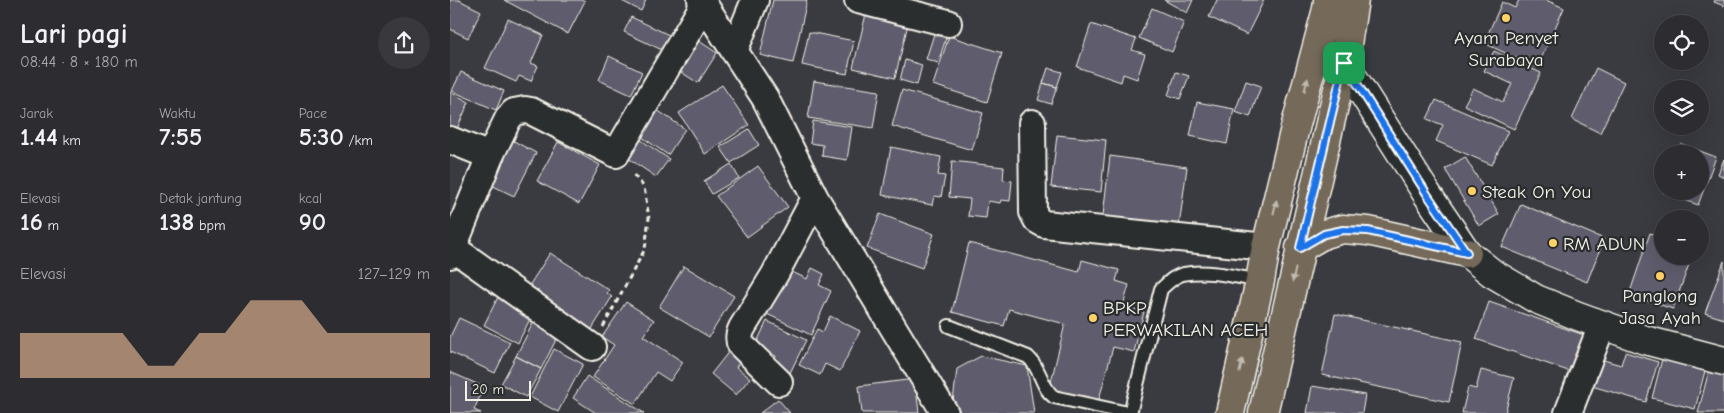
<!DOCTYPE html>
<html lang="id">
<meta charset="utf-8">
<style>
body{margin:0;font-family:"Comic Neue",sans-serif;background:#38383d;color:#f1f3f6;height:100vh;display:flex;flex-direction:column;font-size:19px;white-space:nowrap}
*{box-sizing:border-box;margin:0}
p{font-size:16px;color:#a6a7ab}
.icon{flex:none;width:28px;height:28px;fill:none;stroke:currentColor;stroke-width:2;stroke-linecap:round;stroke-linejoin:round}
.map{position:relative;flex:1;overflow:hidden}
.side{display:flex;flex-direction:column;background:#2c2c31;width:450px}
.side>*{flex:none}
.fabs{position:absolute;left:1204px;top:15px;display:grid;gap:10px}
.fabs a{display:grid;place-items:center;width:55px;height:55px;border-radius:50%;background:#2c2c31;box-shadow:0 5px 20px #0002,0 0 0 1px #48484d;font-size:25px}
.scale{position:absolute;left:15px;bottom:12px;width:66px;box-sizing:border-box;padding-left:5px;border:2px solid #f4f1e8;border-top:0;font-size:14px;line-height:18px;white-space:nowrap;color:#f4f1e8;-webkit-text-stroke:4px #2a2d2e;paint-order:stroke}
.pin{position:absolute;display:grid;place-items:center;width:42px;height:42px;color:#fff;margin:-21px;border-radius:10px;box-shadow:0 2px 8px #0006}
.round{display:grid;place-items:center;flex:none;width:52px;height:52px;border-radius:26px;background:#38383d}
.head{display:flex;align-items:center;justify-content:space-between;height:85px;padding:0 20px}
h1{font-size:28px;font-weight:600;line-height:38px}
.stats{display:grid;grid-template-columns:repeat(3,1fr);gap:8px;height:85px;padding:5px 20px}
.stats div{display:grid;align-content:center}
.stats b{font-size:25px;font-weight:600}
.stats small{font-size:14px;font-weight:400}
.stats p{font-size:14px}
.chart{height:140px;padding:10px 20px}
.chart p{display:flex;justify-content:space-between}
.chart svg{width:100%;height:90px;margin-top:5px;fill:#d6ab8b;opacity:.7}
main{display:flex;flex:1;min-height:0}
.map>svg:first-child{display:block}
.building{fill:#5f5b6d;stroke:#f4f1e8}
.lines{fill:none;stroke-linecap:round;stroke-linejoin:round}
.service-casing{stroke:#f4f1e8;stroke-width:16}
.minor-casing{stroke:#f4f1e8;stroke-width:30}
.tertiary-casing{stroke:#f4f1e8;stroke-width:31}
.primary-casing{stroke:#f4f1e8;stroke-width:31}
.path{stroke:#f4f1e8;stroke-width:3;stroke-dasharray:5 4;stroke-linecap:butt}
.service{stroke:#2a2d2e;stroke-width:12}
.minor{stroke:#2a2d2e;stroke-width:26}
.tertiary{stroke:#2a2d2e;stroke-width:28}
.primary{stroke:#746a5a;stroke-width:28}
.oneway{fill:#c1bbaf}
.route-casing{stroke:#fff;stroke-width:10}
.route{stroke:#1a73e8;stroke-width:6}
.poi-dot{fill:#ffd166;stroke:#2a2d2e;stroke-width:2}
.labels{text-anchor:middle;stroke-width:4.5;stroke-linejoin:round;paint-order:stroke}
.poi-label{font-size:19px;fill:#f4f1e8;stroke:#2a2d2e;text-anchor:start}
</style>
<main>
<section class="side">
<div class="head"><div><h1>Lari pagi</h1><p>08:44 · 8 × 180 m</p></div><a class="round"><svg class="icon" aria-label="share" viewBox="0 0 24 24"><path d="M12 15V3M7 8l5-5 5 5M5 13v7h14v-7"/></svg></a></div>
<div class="stats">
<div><p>Jarak</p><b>1.44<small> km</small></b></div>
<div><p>Waktu</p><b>7:55</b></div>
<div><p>Pace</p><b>5:30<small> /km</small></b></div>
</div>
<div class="stats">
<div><p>Elevasi</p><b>16<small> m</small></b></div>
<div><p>Detak jantung</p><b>138<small> bpm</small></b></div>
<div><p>kcal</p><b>90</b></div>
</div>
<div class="chart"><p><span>Elevasi</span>127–129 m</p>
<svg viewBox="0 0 160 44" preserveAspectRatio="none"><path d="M0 44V22L10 22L20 22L30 22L40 22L50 38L60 38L70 22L80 22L90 6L100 6L110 6L120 22L130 22L140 22L150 22L160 22V44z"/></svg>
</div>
</section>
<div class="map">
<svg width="1274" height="413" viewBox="0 0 1274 413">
<rect width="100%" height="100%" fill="#3a3b41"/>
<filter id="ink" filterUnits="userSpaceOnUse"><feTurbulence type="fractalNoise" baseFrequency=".02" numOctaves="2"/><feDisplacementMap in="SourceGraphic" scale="10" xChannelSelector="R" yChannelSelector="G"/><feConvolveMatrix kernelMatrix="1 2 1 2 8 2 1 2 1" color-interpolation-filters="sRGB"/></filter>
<g filter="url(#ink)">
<path class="building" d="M0,0H9L31,11L18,38L0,29Z
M54,0H133L135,1L118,34Z
M170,0H196L191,11Z
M323,0H357L343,63L310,55Z
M714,0H743L737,13Z
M767,0H814L797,35L759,17Z
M1069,0H1096L1114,8L1087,68L1034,43L1052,2L1065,8Z
M1265,0H1274V6L1264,2Z
M702,8L734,22L722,52L689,38Z
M416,14L458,24L445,78L403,68Z
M181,17L219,35L212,50L174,32Z
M58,19L93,35L81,63L88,66L81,81L69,76L66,82L35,68Z
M641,24L686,39L682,50L695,54L687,79L673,74L671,82L627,67Z
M359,32L404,41L397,74L352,65Z
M484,34L496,38L488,63L476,59Z
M240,35L267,53L248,83L220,65Z
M499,36L552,53L537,102L483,85Z
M1044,51L1091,73L1064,129L1014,105L1023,88L1053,102L1062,84L1034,71Z
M159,56L192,72L181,95L149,80Z
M455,60L472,65L467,85L450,80Z
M598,68L612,72L607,87L593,83Z
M1146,68L1174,82L1150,133L1122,119Z
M11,72L54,91L46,110L2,91Z
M726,72L739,76L730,99L718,95Z
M364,81L429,91L423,128L358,118Z
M796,81L811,86L800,117L785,112Z
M593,83L607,87L601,104L588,100Z
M272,85L299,125L255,154L229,113Z
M452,90L533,113L522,150L442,126Z
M0,92L19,102L6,131L0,128Z
M986,100L1058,131L1042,165L986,141L993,125L977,119Z
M747,102L784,109L777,144L740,136Z
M204,108L235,129L218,155L186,133Z
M363,121L402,127L397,160L372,156L373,145L360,143Z
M299,129L309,145L281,163L270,147Z
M607,135L656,140L651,192L601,187Z
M188,138L219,159L206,177L175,156Z
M60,139L86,153L64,196L37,183Z
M108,142L150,165L129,204L87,181Z
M1231,144L1266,157L1248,205L1213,192L1250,191V154H1227Z
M441,147L491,157L488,175L495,176L491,197L484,196L482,205L432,195Z
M660,156L737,167L728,234L652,224Z
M1015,157L1049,214L1029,226L995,169Z
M1274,159V177L1268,174Z
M502,161L554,167L553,180L562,181L560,201L551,200L550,203L538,201L536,218L518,216L520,199L499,197Z
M281,164L289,178L262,194L254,181Z
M308,166L338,207L297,237L266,196Z
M1071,204L1154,239L1137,282L1052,247Z
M430,214L484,234L472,268L417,248Z
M1200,233L1212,237V256H1242L1223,309L1179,295Z
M519,243L629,272L632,260L669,270L666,281L679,285L673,306L694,312L684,352L663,347L648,403L599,390L615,324L559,309L554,326L502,312Z
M100,253L159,290L157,293L162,297L140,332L77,289Z
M1274,261V319L1255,313Z
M234,266L284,296L259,337L209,307Z
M362,268L374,274L369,285L381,291L361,335L317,314L338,270L357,279Z
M48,297L82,315L68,343L34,325Z
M176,302L204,320L193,336L233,362L220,381L206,372L185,404L143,377L164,345L152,337Z
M1039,302L1134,335L1121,372L1026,339Z
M885,314L1012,342L999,402L872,375Z
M380,316L410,331L390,371L375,364L370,375L349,365L367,329L373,332Z
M9,318L60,342L45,373L0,352V337Z
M317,321L356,340L340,373L322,364L326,356L305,346Z
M83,323L108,336L91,369L66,356Z
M104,349L133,364L108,412L80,397Z
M280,350L292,359L286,367L300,378L286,395L261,374Z
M1175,352L1208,362L1196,402L1135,384L1143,357L1171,365Z
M66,356L91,369L76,397L51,384Z
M531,356L577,366L584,413H511L503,401L507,369Z
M1212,359L1255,371L1245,409L1202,398Z
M1031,370L1064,378L1055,413H1012L1018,387L1026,389Z
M1259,370L1274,374V413H1248Z
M0,372L34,387L24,410L31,413H0Z
M137,376L194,413H146L123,398Z
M465,379L469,413H412L409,386Z
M862,386L915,395L912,413H857Z
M328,399L340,413H310Z"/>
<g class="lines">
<g class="service-casing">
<path id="service" d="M499,326L578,357C591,368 591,388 604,397L678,413
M680,413L711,289C718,283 724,276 733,274C756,269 788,277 810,281"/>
</g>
<g class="minor-casing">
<path id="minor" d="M251,0L315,98L365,198L495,413
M408,0L498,23
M284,51L305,0
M582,123L583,212L587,220L594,224L816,247
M0,140L40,156
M3,248L142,347
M0,255L40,156L58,119L64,112L75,110L81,111L166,154L254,4
M329,382L291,345C288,339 289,334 292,328L325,274L365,198
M1118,413L1152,325"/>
</g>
<g class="tertiary-casing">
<path id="tertiary" d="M889,46L894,63L977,194L1017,253L1042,273L1086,299L1128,316L1195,340L1274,361"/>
</g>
<g class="primary-casing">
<path id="primary" d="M850,248L874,234L893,229L918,231L1017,253
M780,413L810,281L816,247L844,132L877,9L878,0
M813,413L894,63L904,0"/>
</g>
<path class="path" d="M153,327L195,249L199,218L194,187L181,172"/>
<use href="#service" class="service"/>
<use href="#minor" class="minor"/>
<use href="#tertiary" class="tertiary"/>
<use href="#primary" class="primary"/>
</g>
<defs><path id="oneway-solid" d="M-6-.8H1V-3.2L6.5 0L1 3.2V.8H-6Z" transform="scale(1.25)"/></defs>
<g class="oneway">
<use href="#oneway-solid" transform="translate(856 85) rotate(-75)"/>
<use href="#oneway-solid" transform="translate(825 207) rotate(-77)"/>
<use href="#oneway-solid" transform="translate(844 275) rotate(103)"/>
<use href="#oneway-solid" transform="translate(791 366) rotate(-77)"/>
</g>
</g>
<g class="lines" filter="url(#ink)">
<g class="route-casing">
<path id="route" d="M894,63L977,194L1017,253L918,231L893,230L874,234L850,248Z"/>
</g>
<use href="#route" class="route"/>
</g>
<g class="poi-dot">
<circle cx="1056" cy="18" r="5"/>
<circle cx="1022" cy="191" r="5"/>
<circle cx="1103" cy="243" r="5"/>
<circle cx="1210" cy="276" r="5"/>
<circle cx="643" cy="318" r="5"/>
</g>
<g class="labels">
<g class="poi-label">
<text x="1056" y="44" text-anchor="middle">Ayam Penyet<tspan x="1056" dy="22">Surabaya</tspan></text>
<text x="1032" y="198">Steak On You</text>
<text x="1113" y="250">RM ADUN</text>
<text x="1210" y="302" text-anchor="middle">Panglong<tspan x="1210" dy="22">Jasa Ayah</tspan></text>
<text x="653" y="314">BPKP<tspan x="653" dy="22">PERWAKILAN ACEH</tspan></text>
</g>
</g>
</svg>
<div class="fabs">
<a><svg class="icon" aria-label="locate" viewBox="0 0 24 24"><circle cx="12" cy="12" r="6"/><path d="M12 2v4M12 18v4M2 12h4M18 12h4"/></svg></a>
<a><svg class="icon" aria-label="layers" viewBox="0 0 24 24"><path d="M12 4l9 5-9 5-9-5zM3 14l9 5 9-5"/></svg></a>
<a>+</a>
<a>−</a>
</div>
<div class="scale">20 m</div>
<div class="pin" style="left:894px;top:63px;background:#1e9e55"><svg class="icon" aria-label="arrive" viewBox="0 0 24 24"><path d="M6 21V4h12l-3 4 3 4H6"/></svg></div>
</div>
</main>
